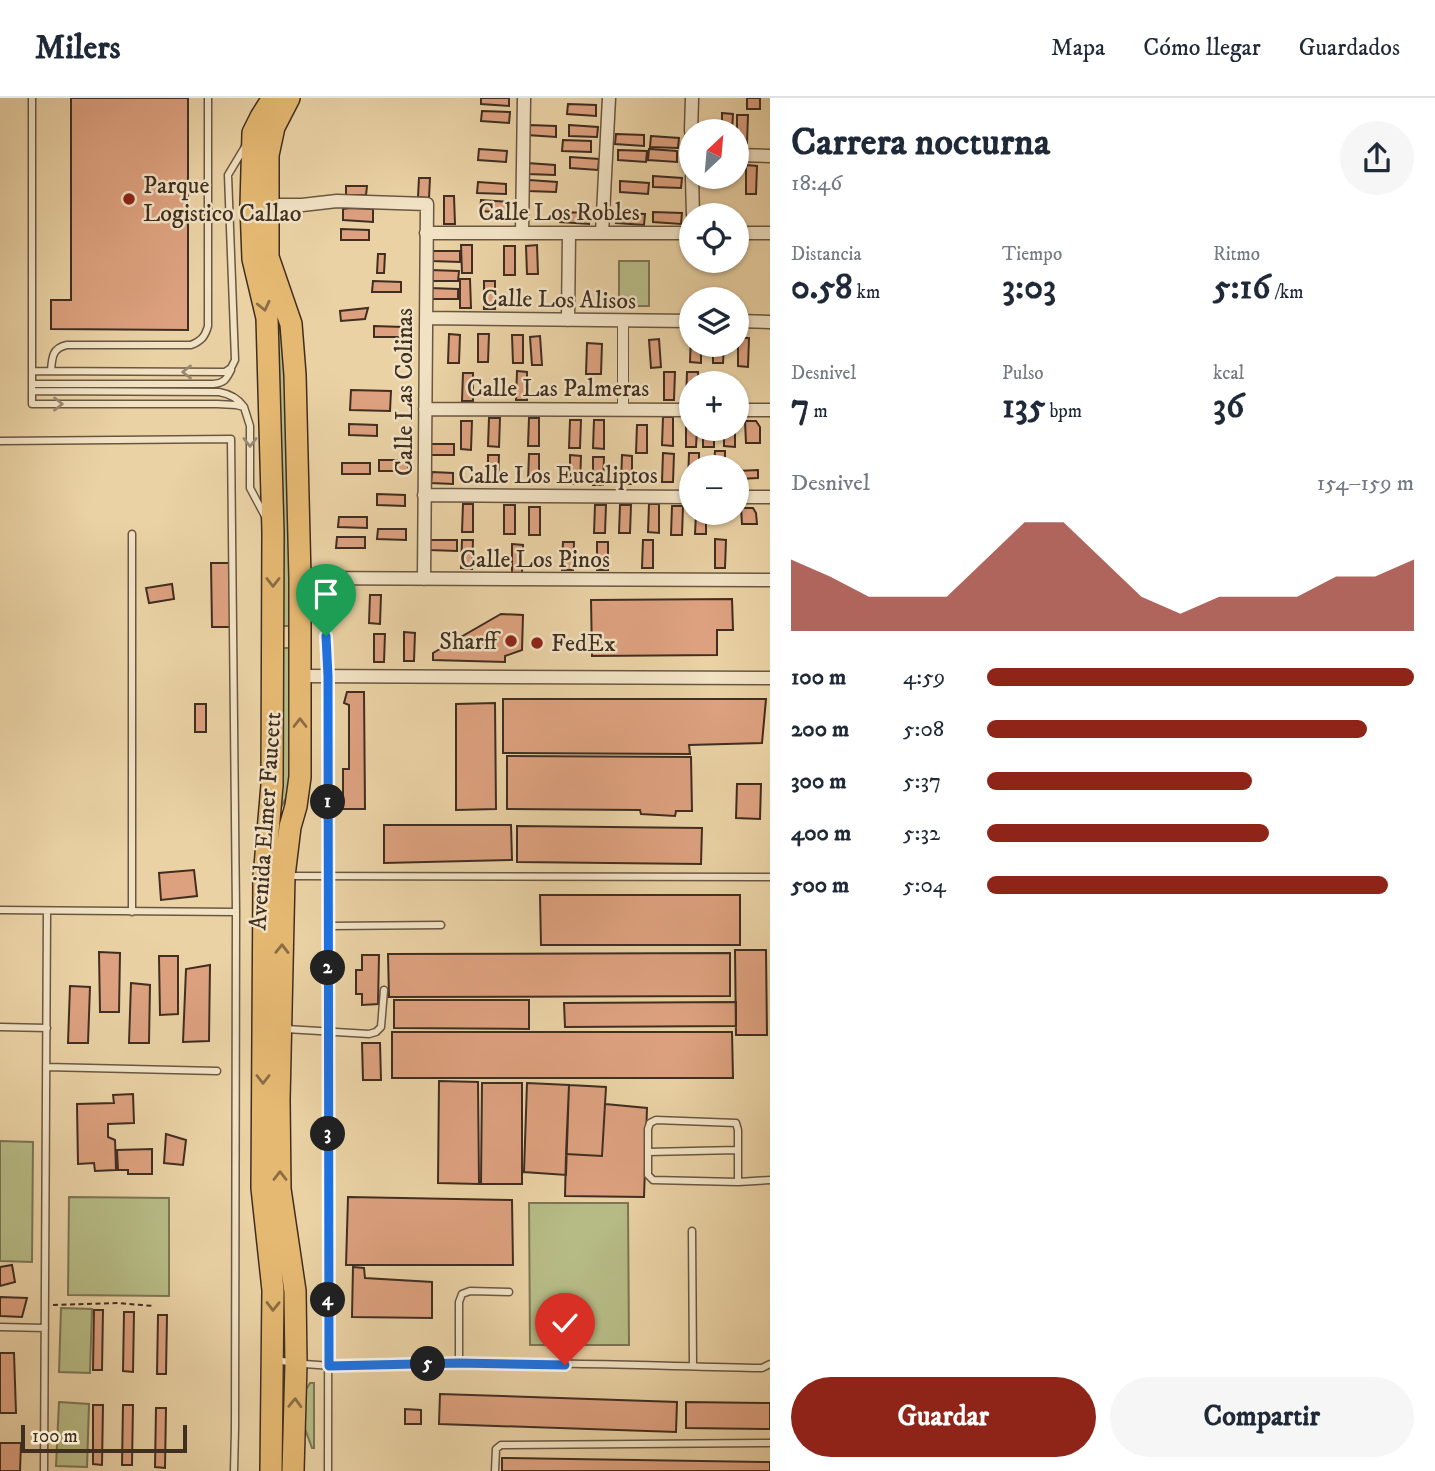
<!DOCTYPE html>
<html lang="es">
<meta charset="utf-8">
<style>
body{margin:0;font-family:"IM FELL DW Pica",serif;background:#f6f6f7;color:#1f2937;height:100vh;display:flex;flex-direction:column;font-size:26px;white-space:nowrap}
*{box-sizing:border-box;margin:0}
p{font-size:23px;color:#747a83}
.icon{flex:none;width:38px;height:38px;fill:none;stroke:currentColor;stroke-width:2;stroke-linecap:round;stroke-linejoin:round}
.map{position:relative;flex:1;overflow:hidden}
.drawer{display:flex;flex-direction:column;background:#fff;width:665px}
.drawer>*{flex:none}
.needle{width:46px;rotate:26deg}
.buttons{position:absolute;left:679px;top:21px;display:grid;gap:14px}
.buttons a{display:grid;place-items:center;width:70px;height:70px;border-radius:50%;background:#fff;box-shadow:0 2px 5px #0004;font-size:35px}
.scale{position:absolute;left:21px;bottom:18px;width:166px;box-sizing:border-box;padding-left:7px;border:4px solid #402e21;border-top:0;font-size:19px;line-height:24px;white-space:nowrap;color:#402e21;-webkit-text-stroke:5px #f1e2c4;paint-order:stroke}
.pin{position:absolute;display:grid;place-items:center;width:60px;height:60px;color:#fff;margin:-72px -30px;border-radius:50% 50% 50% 0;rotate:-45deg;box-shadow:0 0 7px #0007}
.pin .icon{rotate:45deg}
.km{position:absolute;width:35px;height:35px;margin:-18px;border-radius:50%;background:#222;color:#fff;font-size:19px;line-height:35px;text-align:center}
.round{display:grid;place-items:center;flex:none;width:74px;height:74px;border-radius:37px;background:#f6f6f7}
.headline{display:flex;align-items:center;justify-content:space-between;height:119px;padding:0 21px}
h1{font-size:38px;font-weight:700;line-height:52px}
.stats{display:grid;grid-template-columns:repeat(3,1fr);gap:10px;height:119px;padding:7px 21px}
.stats div{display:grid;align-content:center}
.stats b{font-size:35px;font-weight:700}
.stats small{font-size:19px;font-weight:400}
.stats p{font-size:19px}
.chart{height:196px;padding:14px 21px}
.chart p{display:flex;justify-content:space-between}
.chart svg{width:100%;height:126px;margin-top:7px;fill:#8f2418;opacity:.7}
.primary-button{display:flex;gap:14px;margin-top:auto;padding:14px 21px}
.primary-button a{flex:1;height:80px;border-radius:42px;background:#8f2418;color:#fff;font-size:28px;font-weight:700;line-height:80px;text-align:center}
.primary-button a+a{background:#f6f6f7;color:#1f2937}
ul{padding:0 21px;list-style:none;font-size:23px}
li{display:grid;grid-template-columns:112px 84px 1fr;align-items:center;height:52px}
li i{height:18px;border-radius:9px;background:#8f2418}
header{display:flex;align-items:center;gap:42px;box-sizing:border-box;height:98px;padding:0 35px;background:#fff;border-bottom:2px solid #e0e1e3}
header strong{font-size:33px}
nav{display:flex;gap:38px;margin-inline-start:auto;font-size:24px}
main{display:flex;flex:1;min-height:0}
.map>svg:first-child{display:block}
.green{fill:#b7bc86;stroke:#7c7554;stroke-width:2}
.building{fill:#dda17f;stroke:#402e21;stroke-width:2}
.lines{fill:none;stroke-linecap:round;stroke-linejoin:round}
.service-casing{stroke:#6a5742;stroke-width:9}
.pedestrian-casing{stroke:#6a5742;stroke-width:12}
.minor-casing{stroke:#6a5742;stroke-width:15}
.trunk-casing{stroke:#402e21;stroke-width:24}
.path{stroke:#402e21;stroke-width:2;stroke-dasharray:5 3.5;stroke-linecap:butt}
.service{stroke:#f1e2c4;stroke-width:6}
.pedestrian{stroke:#f1e2c4;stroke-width:10}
.minor{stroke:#f1e2c4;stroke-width:12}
.trunk{stroke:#e5b972;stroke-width:21}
.oneway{stroke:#8a6d45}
.oneway2{stroke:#988872}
.route-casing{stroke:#fff;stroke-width:14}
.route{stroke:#1a73e8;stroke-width:9}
.poi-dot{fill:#8f2418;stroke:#f1e2c4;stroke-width:2.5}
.labels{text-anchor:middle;stroke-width:5;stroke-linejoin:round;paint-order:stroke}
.poi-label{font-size:24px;fill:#402e21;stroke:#f1e2c4;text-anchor:start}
.street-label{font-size:24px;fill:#402e21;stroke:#f1e2c4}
</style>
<header>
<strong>Milers</strong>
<nav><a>Mapa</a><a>Cómo llegar</a><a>Guardados</a></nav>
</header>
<main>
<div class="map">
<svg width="770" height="1373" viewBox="0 0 770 1373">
<rect width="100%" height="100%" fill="#ead2a5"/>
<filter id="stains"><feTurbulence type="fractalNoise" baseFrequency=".00286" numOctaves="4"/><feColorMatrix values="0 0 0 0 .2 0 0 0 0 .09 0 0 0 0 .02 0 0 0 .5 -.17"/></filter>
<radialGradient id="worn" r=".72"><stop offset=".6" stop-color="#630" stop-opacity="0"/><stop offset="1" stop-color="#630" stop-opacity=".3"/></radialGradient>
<path class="green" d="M619,163H649V208H619Z
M274,210L283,237L294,528H282Z
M282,550H293L292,674L286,700L277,717Z
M0,1043L33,1044L32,1164L0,1163Z
M69,1099L169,1100V1198L68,1197Z
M529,1105H628L629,1247H530Z
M61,1210L92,1211L90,1275L59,1274Z
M310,1285H314V1350H312L304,1328L305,1293Z
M59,1304L89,1306L87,1369L56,1368Z"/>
<path class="building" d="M71,0H188V232L51,231V202H71Z
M481,0H509V8L481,6Z
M747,0H760V11H747Z
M568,6L596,7V18L567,16Z
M482,13L510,14L509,25L481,23Z
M722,15L733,16L732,33H722Z
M737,17H748L747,45H737Z
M528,27L556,28V39L527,37Z
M569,27L598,29L597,39L569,38Z
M616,36L644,37V48L615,46Z
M651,38L679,40L678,50L650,49Z
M563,42L591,43V54L562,53Z
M479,51L507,53L506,64L478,62Z
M649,51L677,53V64L648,62Z
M618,52L647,53L646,64L618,62Z
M570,59L599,61L598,72L570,70Z
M527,65L555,67V77L527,76Z
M746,67L757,68L756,96H746Z
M653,78L682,80L681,90L653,89Z
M419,80H430L429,100L418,99Z
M529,82L557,84L556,94L528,93Z
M620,83L649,85L648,96L620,94Z
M478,84L506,86V96L477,95Z
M346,88H367L366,97H346Z
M444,98H454L455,126H444Z
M481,102L509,104V115L480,113Z
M350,110L373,111V124L343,122V111Z
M561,114L589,115V126L560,124Z
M653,114L682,115L681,126L653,124Z
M616,115L645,116L644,127L616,125Z
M341,131L369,132V142H341Z
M461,147H472V175H462Z
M537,147L538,176H527L526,148Z
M504,148H515V177H504Z
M432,153H460V164L432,163Z
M378,156H385L384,175H377Z
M430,172L459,173L458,183H430Z
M460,181H470L471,210H460Z
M373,183L401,184V194H372Z
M484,183H495V211H484Z
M430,190L458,191V201H430Z
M368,210L365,221L341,223L340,213Z
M374,228L403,229V239H374Z
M449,236L460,237L459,265H448Z
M478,236H489L488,264H478Z
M691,236V247H701V265L690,264Z
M512,237H523V265H513Z
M540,238L542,267H532L530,239Z
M738,240H749L748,269L738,268Z
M659,241L661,269L651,270L649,242Z
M587,245L602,246L601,276H586Z
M713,247H724L723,265H713Z
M517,273L527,274V302H516Z
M664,274H675L674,302H664Z
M687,274H698V285H691V303H686Z
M463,275H473V303H462Z
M715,276L726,277L725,285H715Z
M351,292L391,293L390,313L350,312Z
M663,319H673V348L662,347Z
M489,320H500L499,349L488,348Z
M529,320H539V348H528Z
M686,321H691V331H697L696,349H686Z
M570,322H581L580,350H569Z
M594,322H604V351L593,350Z
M461,323H472L471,352L461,351Z
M745,323H756L760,329V345H746Z
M349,326L377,327V338L349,337Z
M637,327H647V355H636Z
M703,331H714V349H703Z
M724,331H735V349L724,348Z
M426,346H454V357H426Z
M715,353H725V369H714Z
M663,355L674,356L673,384H662Z
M689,355H699V369H691V384H688Z
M529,356H539V385L528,384Z
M488,357H499L498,385H488Z
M570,357L581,358L580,386H570Z
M622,357L632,358V386H621Z
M593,359H604L603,387H593Z
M379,362H408V373H379Z
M342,365H370V376H342Z
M758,372V380L737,381V373Z
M432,374L453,375V386L431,385Z
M377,396L405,397V408L377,407Z
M463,406H473V434H462Z
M649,406H659V435L648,434Z
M504,407H515V436H504Z
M595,407H606L605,435H594Z
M620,407H631L630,435H619Z
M672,408H683L682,437H671Z
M529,409H540V437H529Z
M741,410H753L756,415L757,426H742Z
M696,415H706V436H695Z
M339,419H367V430L338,429Z
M378,431H406V442L377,441Z
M337,439H365V450H336Z
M715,441L726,442L725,470H715Z
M429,442H457V453L429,452Z
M462,442H473L472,471L461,470Z
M643,442H653V470H642Z
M563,444H574L573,472H562Z
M597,444H608V472H597Z
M512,446L523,447L522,475H512Z
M211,465H230L231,529H212Z
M172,486L174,501L149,505L146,490Z
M370,497H381L380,526L369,525Z
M732,501L733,532H717V557L592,558L591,502Z
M501,516L523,517L522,552L505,558V564L433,562V555Z
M404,534L415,535L414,563H404Z
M374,536H385L384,564H374Z
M347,594H364L365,711H343V671H349V607L344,605Z
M503,601H766L762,645L689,647L690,656L503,655Z
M495,605L496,711L456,712V606Z
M195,606H206V634H195Z
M507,658L691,659L692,713H676L675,718L641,716L640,712L507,711Z
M737,686H761L760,721L736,720Z
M384,727H511L512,762L384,765Z
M517,728L702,730L701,766L517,764Z
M194,772L197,798L161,802L159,775Z
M540,797H740V847H541Z
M735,852H766L767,937H736Z
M99,854L120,855L119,914H100Z
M730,855V898L389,899L388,856Z
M362,857H379L378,906L362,907V896H356V872H362Z
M159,858H178V916L160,917Z
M210,867L209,943L183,944L186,871Z
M131,885L150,887L149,945H129Z
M70,888L90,889L88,945H68Z
M394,902H529V931L394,930Z
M736,904V928L565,929L564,905Z
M392,934H732L733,980H392Z
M362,945H380L381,982H363Z
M439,983L478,984L479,1086L438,1085Z
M482,985H522V1086H481Z
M527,985L569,987L566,1077L524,1074Z
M569,987L606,989L602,1058L566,1056Z
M133,996L134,1025L108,1026V1039L115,1042L116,1072L95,1073L94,1065L78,1066L77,1006L114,1005L113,997Z
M605,1006L647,1010L644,1099L565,1098L566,1056L602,1058Z
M166,1036L186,1042L183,1067L164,1065Z
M152,1051V1076H128V1072H118L117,1052Z
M348,1099L512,1102L513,1167H346Z
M12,1167L15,1184L0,1188V1169Z
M353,1169L364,1170L365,1180L432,1184V1220L352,1219Z
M0,1199L27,1200L22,1219L0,1218Z
M94,1212H103L102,1272H93Z
M124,1214H134L133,1274L123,1273Z
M158,1217H167L166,1276H157Z
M0,1255H14L16,1315H0Z
M440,1296L677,1304L676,1334L439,1326Z
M686,1304L770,1305V1331L686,1330Z
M93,1307H103L102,1367L93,1366Z
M123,1307H133L132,1367H122Z
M156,1310H166L165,1370L155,1369Z
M405,1311L421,1312V1326H405Z
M0,1345H21L20,1373H0Z
M502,1360L770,1364V1373H502Z"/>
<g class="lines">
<g class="service-casing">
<path id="service" d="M246,47L228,77L235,262L231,270L225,274L32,273V306H217L236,307L244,309L250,328V390L266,420
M32,273V0
M51,273C52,260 52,250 67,247H191C201,243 205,239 208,228V0
M32,286H213C224,285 226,282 231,272
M32,293L219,294C230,296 238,300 244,309
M0,343L231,341L236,814
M132,436V814
M326,535L329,578L328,1373
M286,778L770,779
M0,812L236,814L235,1331L234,1373
M329,828L441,827
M0,929L47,930
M286,931L369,936L376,934L381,929L384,892
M46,969L217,973
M648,1054L737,1052
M738,1084V1032L736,1025L656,1022L650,1025L648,1031V1077L653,1082L738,1084L770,1082
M692,1133L693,1268
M0,1229L45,1230
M276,1262C335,1273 397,1266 457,1265C559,1264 660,1268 762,1270L770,1266
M459,1265V1204L462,1196L470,1193L509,1194
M44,1373L47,813
M495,1373L496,1351L501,1347L770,1345"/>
</g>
<g class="pedestrian-casing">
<path id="pedestrian" d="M623,222V312"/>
</g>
<g class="minor-casing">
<path id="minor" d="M691,33L692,0
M691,39V67
M737,57L770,58
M692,79L693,117
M268,107H302L337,103L427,106L424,481
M426,135H691
M522,135L524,0
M602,135L609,0
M737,135H770
M426,220L691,223
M568,222L569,135
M737,223L770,224
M425,311L691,312
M737,312H770
M424,397L691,399
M737,399H770
M300,480L770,482
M300,578L770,580"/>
</g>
<g class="trunk-casing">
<path id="trunk" d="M289,0L274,29L268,57V159L291,226L295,277L300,480V679L296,708L290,729L284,778L279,1002L280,1091L295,1193L296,1266L293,1373
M271,1373L273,1192L262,1090L264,780L272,687L273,434L267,220L253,161L251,108L253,35L261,19L273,0"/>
</g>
<path class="path" d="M53,1207L117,1205L154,1208"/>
<use href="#service" class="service"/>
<use href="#pedestrian" class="pedestrian"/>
<use href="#minor" class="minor"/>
<use href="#trunk" class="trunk"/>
</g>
<defs><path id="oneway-chevron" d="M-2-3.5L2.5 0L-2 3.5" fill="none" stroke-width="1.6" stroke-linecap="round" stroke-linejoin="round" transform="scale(1.75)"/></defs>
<g class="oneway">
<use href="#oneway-chevron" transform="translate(264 208) rotate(77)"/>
<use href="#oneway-chevron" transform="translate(273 484) rotate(90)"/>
<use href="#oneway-chevron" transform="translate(300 625) rotate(-90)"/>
<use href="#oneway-chevron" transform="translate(282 851) rotate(-89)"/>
<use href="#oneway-chevron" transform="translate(263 981) rotate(90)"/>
<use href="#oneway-chevron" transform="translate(280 1078) rotate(-90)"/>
<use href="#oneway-chevron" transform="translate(273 1208) rotate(91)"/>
<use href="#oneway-chevron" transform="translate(295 1305) rotate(-88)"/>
</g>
<g class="oneway2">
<use href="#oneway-chevron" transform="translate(187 274) rotate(-180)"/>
<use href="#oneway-chevron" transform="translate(58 306)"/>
<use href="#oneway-chevron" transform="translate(250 344) rotate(90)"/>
</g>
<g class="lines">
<g class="route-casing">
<path id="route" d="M326,538L328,578L329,1268L459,1265L565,1267"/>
</g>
<use href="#route" class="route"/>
</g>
<g class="poi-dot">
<circle cx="129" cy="101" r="7"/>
<circle cx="511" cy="543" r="7"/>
<circle cx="537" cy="545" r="7"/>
</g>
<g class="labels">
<g class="poi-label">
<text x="143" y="95">Parque<tspan x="143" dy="28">Logistico Callao</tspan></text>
<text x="497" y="551" text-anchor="end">Sharff</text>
<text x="551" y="553">FedEx</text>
</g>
<g class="street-label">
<text x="559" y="122">Calle Los Robles</text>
<text transform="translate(559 201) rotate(1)" y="8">Calle Los Alisos</text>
<text x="558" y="298">Calle Las Palmeras</text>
<text transform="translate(404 294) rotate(-90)" y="8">Calle Las Colinas</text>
<text x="558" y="385">Calle Los Eucaliptos</text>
<text x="535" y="469">Calle Los Pinos</text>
<text transform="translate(265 723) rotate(-86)" y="8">Avenida Elmer Faucett</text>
</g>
</g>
<rect width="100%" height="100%" filter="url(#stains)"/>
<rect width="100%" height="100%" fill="url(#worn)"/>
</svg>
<div class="buttons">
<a><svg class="needle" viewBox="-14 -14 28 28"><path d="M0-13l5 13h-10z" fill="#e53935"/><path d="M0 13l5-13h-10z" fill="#747a83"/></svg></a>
<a><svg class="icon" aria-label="locate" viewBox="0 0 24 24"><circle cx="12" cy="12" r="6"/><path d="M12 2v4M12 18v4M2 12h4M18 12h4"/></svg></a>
<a><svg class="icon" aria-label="layers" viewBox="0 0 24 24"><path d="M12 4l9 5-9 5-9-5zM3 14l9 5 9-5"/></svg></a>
<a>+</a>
<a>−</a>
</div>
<div class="scale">100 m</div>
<div class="pin" style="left:326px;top:538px;background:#1e9e55"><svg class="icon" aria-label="arrive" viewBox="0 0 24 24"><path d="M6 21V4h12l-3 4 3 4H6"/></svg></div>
<div class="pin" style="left:565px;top:1267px;background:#d93025"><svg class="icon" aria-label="check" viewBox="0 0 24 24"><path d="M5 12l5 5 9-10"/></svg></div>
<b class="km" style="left:328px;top:704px">1</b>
<b class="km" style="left:328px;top:870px">2</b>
<b class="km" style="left:328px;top:1036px">3</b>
<b class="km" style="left:328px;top:1202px">4</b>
<b class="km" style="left:428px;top:1266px">5</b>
</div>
<section class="drawer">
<div class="headline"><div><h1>Carrera nocturna</h1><p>18:46</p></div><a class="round"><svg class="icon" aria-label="share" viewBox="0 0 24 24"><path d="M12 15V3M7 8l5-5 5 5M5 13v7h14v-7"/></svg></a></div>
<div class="stats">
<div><p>Distancia</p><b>0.58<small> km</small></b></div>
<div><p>Tiempo</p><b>3:03</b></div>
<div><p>Ritmo</p><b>5:16<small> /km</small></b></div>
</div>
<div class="stats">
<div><p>Desnivel</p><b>7<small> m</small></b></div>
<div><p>Pulso</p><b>135<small> bpm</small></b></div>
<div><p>kcal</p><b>36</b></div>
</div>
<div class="chart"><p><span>Desnivel</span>154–159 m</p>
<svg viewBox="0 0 160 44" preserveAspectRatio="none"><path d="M0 44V19L10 25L20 32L30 32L40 32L50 19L60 6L70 6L80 19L90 32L100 38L110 32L120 32L130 32L140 25L150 25L160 19V44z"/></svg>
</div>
<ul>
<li><b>100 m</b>4:59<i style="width:100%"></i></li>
<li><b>200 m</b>5:08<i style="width:89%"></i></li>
<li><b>300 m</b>5:37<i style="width:62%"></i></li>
<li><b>400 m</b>5:32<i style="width:66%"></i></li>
<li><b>500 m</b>5:04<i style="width:94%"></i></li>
</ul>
<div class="primary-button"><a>Guardar</a><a>Compartir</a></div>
</section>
</main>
